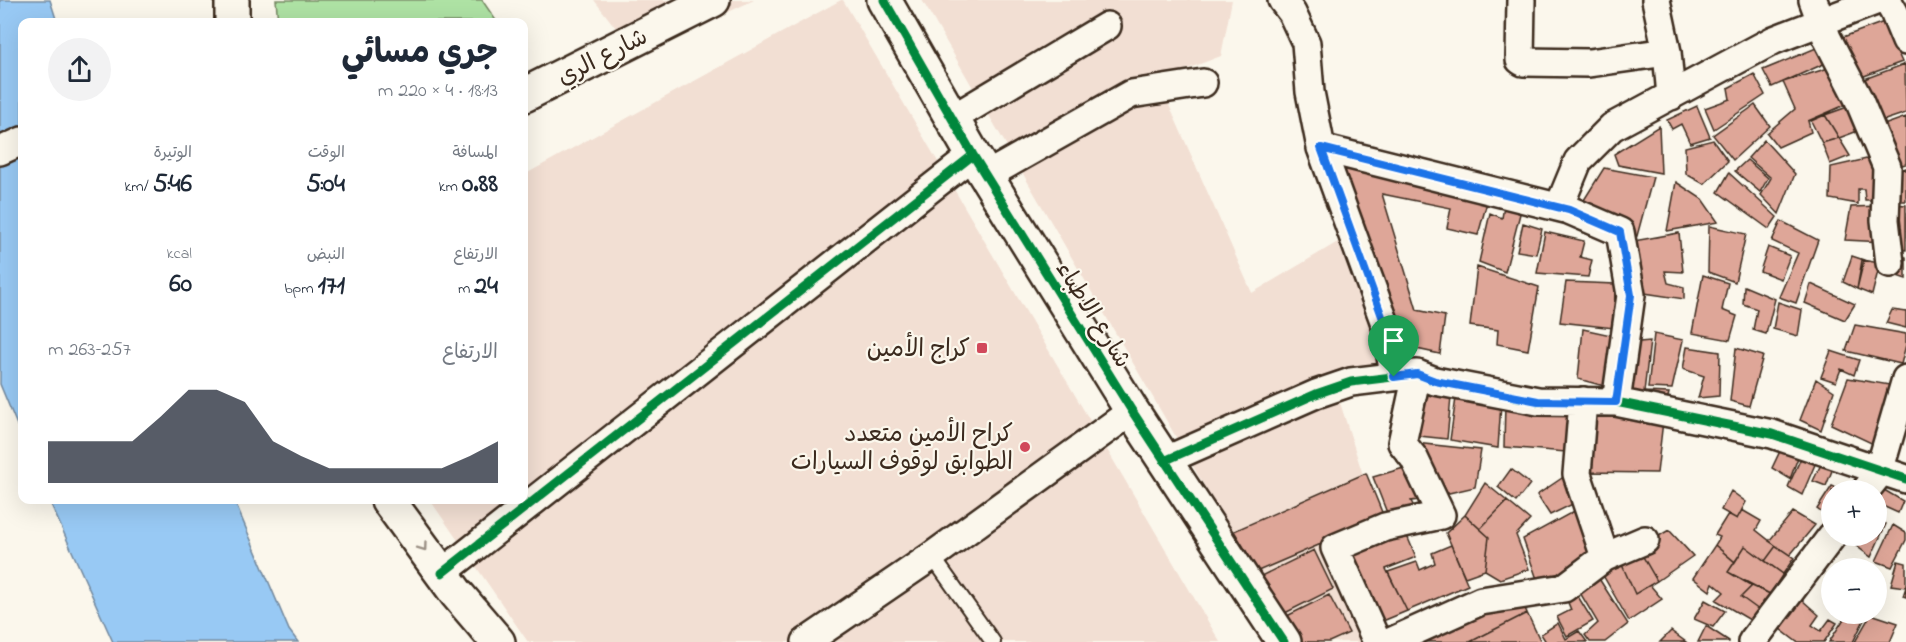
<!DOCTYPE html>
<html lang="ar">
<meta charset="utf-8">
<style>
body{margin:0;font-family:"Indie Flower","Playpen Sans Arabic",sans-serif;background:#f2f2f3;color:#1f2937;direction:rtl;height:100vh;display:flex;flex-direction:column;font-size:22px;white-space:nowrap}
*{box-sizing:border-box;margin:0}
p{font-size:20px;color:#747a83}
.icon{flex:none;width:33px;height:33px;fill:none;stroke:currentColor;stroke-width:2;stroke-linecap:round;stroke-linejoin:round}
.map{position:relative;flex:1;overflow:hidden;direction:ltr}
.side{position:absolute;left:18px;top:18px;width:510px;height:486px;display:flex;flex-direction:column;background:#fff;border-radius:12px;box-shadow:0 6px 24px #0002;direction:rtl}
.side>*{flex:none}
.fabs{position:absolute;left:1821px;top:480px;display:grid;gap:12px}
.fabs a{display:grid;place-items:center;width:66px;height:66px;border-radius:50%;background:#fff;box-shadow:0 6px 24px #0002;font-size:30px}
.pin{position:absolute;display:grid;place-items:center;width:51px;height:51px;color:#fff;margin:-62px -26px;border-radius:50% 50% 50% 0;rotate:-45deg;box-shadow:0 0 6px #0007}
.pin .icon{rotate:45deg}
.round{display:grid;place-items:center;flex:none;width:63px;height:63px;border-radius:32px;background:#f2f2f3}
.summary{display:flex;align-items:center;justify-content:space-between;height:102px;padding:0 30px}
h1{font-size:33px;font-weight:700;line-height:45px}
.figures{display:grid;grid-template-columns:repeat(3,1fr);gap:9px;height:102px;padding:6px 30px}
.figures div{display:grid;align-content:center}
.figures b{font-size:26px;font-weight:700}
.figures small{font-size:16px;font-weight:400}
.figures p{font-size:16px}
.chart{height:168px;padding:12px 30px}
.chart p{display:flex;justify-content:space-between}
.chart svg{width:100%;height:108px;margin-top:6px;fill:#111827;opacity:.7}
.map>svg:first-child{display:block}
.built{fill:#f2dfd3}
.green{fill:#aee2a4;stroke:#748661;stroke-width:1.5}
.water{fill:#98c9f4;stroke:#73899e;stroke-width:1.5}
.building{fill:#dea698;stroke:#3b2a1e;stroke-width:1.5}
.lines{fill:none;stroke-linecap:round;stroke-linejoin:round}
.service-casing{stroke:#3b2a1e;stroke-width:18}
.minor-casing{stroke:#3b2a1e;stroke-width:32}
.tertiary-casing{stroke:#3b2a1e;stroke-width:38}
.service{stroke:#fbf7ec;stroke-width:14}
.minor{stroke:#fbf7ec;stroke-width:27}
.tertiary{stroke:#fbf7ec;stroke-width:33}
.cycleway-casing{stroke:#fbf7ec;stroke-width:13}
.cycleway{stroke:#00873e;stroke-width:9}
.oneway{stroke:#9b9085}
.route-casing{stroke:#fff;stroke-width:12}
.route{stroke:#1a73e8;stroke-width:8}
.poi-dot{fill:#d1495b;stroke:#fbf7ec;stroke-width:2}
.labels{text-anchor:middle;stroke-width:4.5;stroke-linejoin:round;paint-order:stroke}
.street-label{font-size:24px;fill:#3b2a1e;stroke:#fbf7ec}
.poi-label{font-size:24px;fill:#3b2a1e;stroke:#fbf7ec;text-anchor:end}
</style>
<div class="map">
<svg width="1906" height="642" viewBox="0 0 1906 642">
<rect width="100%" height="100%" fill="#fbf7ec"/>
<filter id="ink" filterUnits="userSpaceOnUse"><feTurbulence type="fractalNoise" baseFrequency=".0167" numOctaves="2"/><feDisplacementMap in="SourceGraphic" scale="12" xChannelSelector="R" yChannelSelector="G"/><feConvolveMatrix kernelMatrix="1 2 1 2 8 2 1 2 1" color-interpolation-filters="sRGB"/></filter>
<g filter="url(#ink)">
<path class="built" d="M594,0H754L637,55Z
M841,0H843L1220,642H528L430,500H524V175Z
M922,0H1232L1221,56L1158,80L1252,293L1363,227L1397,360L1335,387L1384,541L1376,633L1427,642H1308L1244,554Z"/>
<path class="green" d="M276,0H482L497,22H278Z"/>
<path class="water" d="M0,0H50L57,22H22V437L0,384Z
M49,500H234L289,630L298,642H113Z"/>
<path class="building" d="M1884,22L1902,62L1856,79L1835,40Z
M1821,46L1828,62L1772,87L1763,70Z
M1905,64L1906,113L1876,123L1859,81Z
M1832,67L1852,102L1808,121L1811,132L1778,147L1767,133L1795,109L1783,82Z
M1754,74L1765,95L1714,129L1705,108L1730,99L1728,88Z
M1755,105L1770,126L1733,160L1713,135Z
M1853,105L1863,129L1839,138L1825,115Z
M1697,106L1710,137L1690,143L1681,124L1672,129L1667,120Z
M1825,115L1839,138L1822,143L1811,121Z
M1906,117V164L1898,166L1881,126Z
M1659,126L1661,173L1618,165L1614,154Z
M1839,138L1850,156L1830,164L1822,143Z
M1713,140L1728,161L1704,184L1686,174L1685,147Z
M1764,140L1795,174L1779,214L1761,195L1771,178L1748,158Z
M1880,156L1883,200H1865L1864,189H1858V204L1830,199L1831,167Z
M1338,159L1489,195L1478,235L1447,228L1451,208L1382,194L1417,310L1445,316L1440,354L1412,348L1398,337Z
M1747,160L1768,178L1760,192L1735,171Z
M1604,168L1653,177L1637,236L1579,208Z
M1906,168V201H1892L1896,171Z
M1729,173L1777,217L1769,229L1718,192Z
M1676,182L1702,199L1718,222L1667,231Z
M1505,200L1522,206L1505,272L1479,262L1490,213L1502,218Z
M1892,204L1906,205V250L1895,249Z
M1882,206L1884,242L1845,240L1851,207Z
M1781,221L1818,240L1796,303L1779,297L1798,253L1772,241Z
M1523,223L1542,229L1536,254L1517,251Z
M1709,226L1746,234L1735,282L1708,272Z
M1545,232L1584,241L1580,257L1592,260L1588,277L1537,273Z
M1679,233L1683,272L1665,271L1668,283L1684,287V299L1638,292L1628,242Z
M1768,247L1790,256L1781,279L1760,271Z
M1897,255L1906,257V279L1897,276Z
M1852,256L1864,260L1857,289L1843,282Z
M1862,260L1880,263L1872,295L1857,289Z
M1477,267L1539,287L1528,350L1497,344L1498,330L1470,326Z
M1703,275L1728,283L1722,310L1737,316L1730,340L1692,333Z
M1566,282L1615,284L1614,328L1560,322Z
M1811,284L1855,304L1845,320L1805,303Z
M1744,286L1775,299L1766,334L1753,330L1757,309L1743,304Z
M1778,302L1802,310L1798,336L1773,329Z
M1892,310L1906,312V328L1886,323Z
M1855,325L1906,334V345L1901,364L1846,351Z
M1583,329L1611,335L1608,387L1578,379Z
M1654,334L1683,340L1672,389L1648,388Z
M1650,341L1644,392L1669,393L1665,409L1624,398L1629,343Z
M1687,347L1720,352L1719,396L1698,398L1704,376L1683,369Z
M1736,348L1763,356L1749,406L1730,401Z
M1831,351L1859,360L1854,375L1841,369L1836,382L1821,377Z
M1848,378L1896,386L1884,449L1831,424Z
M1816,379L1834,391L1821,430L1800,420Z
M1419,390L1451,397L1447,439L1410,435Z
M1456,398L1501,403L1498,448L1450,440Z
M1505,403L1572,410L1566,452L1504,447Z
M1590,407L1663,421L1657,473L1582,472Z
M1415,443L1481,450L1475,487L1436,496Z
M1782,447L1800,452L1790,479L1772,468Z
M1804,451L1819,455L1802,495L1788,487Z
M1825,456L1833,468L1826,486L1813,481Z
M1414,465L1429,499L1411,501L1419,517L1391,523L1373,477Z
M1511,469L1530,484L1516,502L1498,487Z
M1366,473L1384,517L1258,571L1234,531Z
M1565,476L1577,502L1550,515L1537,495Z
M1485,483L1507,501L1480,529L1465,515Z
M1832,486L1842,490H1832V520L1817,509Z
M1879,487L1903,501L1898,513L1876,503V493Z
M1731,491L1746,502L1737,519L1721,510Z
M1507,501L1530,520L1516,535L1529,569L1500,579L1485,570L1489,537L1480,529Z
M1578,509L1598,551L1539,585L1523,539Z
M1742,510L1761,521L1756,530L1776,546L1765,561L1745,546L1735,562L1715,545L1720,537L1715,535L1728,514L1737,519Z
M1793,512L1815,525L1790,555L1769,541Z
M1465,515L1489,537L1485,570L1465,577L1446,533Z
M1876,520L1886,524L1871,557L1843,536H1876Z
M1402,524L1416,557L1386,569L1407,611L1378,623L1346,546Z
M1893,525L1906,533V540L1892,567L1876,561Z
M1669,530L1693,556L1657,581L1638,548Z
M1451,545L1468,585L1407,611L1388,572L1417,562L1420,570L1435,563L1432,553Z
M1715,545L1735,562L1728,572L1752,586L1741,597L1759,610L1750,620L1716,600L1724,592L1713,583L1710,591L1693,578Z
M1745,546L1783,574L1770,594L1728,572Z
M1776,546L1794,558L1783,574L1765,561Z
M1638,548L1657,581L1635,594L1619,558Z
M1314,550L1333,589L1281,615L1259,577Z
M1619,558L1635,594L1650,585L1662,599L1629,621L1600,570Z
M1898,561L1906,563V597L1903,596L1906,587L1891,585Z
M1596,574L1628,624L1605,642H1590L1585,635L1598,623L1576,586Z
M1752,586L1770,594L1759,610L1741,597Z
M1574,590L1593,621L1567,636L1557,617L1571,610L1565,595Z
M1329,595L1349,633L1329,642H1300L1281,619Z
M1521,599L1527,613L1470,642H1422L1420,639Z
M1705,600L1725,611L1713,627L1694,619Z
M1802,600L1819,615L1812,625L1821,631L1830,619L1837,623L1824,642H1797L1780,629Z
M1527,613L1541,642H1470Z
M1847,614H1867L1853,642H1829Z
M1871,614L1898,623L1890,642H1855Z
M1558,623L1566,639L1579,631L1587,642H1546L1541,634Z
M1706,626L1729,641V642H1698Z
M1671,631L1686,642H1660Z"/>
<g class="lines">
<g class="service-casing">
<path id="service" d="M932,556L993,642"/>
</g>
<g class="minor-casing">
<path id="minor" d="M1282,0L1292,13L1306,43L1310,92L1321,148L1387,329L1394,377
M1521,0L1520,60L1523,62L1589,63L1667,52
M1656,0L1667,52L1671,96
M1813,0L1827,38L1858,98L1887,167L1885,220L1890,263
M1887,0L1894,12L1906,41
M953,118L1107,26
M1321,148L1569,210L1620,232L1631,295L1616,402
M0,151L22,141
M986,176L1131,94L1203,83
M1559,207L1578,161L1612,127L1774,40L1878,0
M1583,401L1577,474L1605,557
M1164,461L1316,394L1351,382L1417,374L1435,381L1538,401L1616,402L1772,434L1906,479
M1866,490L1878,475L1906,379
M442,573L973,155
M806,642L932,556L1132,411
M1377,642L1335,548L1385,527L1441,515L1414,458L1402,443L1417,374
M1390,642L1481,601L1564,588L1605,557L1645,540
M1752,642L1832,536"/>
</g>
<g class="tertiary-casing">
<path id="tertiary" d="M884,0L973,155L1132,411L1284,642
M232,22V0
M524,95L713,0
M388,500L457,594L498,642"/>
</g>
<use href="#service" class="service"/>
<use href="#minor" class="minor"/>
<use href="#tertiary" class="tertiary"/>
<g class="cycleway-casing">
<path id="cycleway" d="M884,0L973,155L1132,411L1284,642
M1164,461L1316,394L1351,382L1417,374L1435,381L1538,401L1616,402L1772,434L1906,479
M442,573L973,155"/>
</g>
<use href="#cycleway" class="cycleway"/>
</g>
<defs><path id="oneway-chevron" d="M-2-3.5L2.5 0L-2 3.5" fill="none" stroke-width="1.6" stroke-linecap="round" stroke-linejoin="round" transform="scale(1.5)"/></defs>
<use class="oneway" href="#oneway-chevron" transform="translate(423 547) rotate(54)"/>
</g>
<g class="lines" filter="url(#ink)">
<g class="route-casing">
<path id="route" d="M1321,148L1569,210L1620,232L1631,295L1616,402L1538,401L1435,381L1417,374L1394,377L1387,330Z"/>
</g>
<use href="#route" class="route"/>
</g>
<g class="poi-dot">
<rect x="976" y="342" width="12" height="12" rx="3"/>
<circle cx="1025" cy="447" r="6"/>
</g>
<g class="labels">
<g class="street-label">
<text transform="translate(602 56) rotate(-27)" y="8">شارع الري</text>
<text transform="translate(1094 314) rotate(58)" y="8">شارع الاطباء</text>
</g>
<g class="poi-label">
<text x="970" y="356">كراج الأمين</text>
<text x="1013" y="441">كراح الأمين متعدد<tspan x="1013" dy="28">الطوابق لوقوف السيارات</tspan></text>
</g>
</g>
</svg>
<div class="fabs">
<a>+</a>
<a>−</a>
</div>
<div class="pin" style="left:1394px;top:377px;background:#1e9e55"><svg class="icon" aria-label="arrive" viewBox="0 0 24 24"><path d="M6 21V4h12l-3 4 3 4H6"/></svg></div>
<section class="side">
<div class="summary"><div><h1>جري مسائي</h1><p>18:13 · 4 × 220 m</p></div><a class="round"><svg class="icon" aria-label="share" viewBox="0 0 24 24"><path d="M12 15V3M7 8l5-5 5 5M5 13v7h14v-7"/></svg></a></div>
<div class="figures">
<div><p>المسافة</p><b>0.88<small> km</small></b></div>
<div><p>الوقت</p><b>5:04</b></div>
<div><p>الوتيرة</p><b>5:46<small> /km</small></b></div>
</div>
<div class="figures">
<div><p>الارتفاع</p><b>24<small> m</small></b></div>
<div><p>النبض</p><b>171<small> bpm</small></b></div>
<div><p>kcal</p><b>60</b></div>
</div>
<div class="chart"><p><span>الارتفاع</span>257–263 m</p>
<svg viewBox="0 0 160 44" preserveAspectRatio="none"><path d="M0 44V27L10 27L20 27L30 27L40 17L50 6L60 6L70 11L80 27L90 33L100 38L110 38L120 38L130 38L140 38L150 33L160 27V44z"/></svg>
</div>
</section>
</div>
